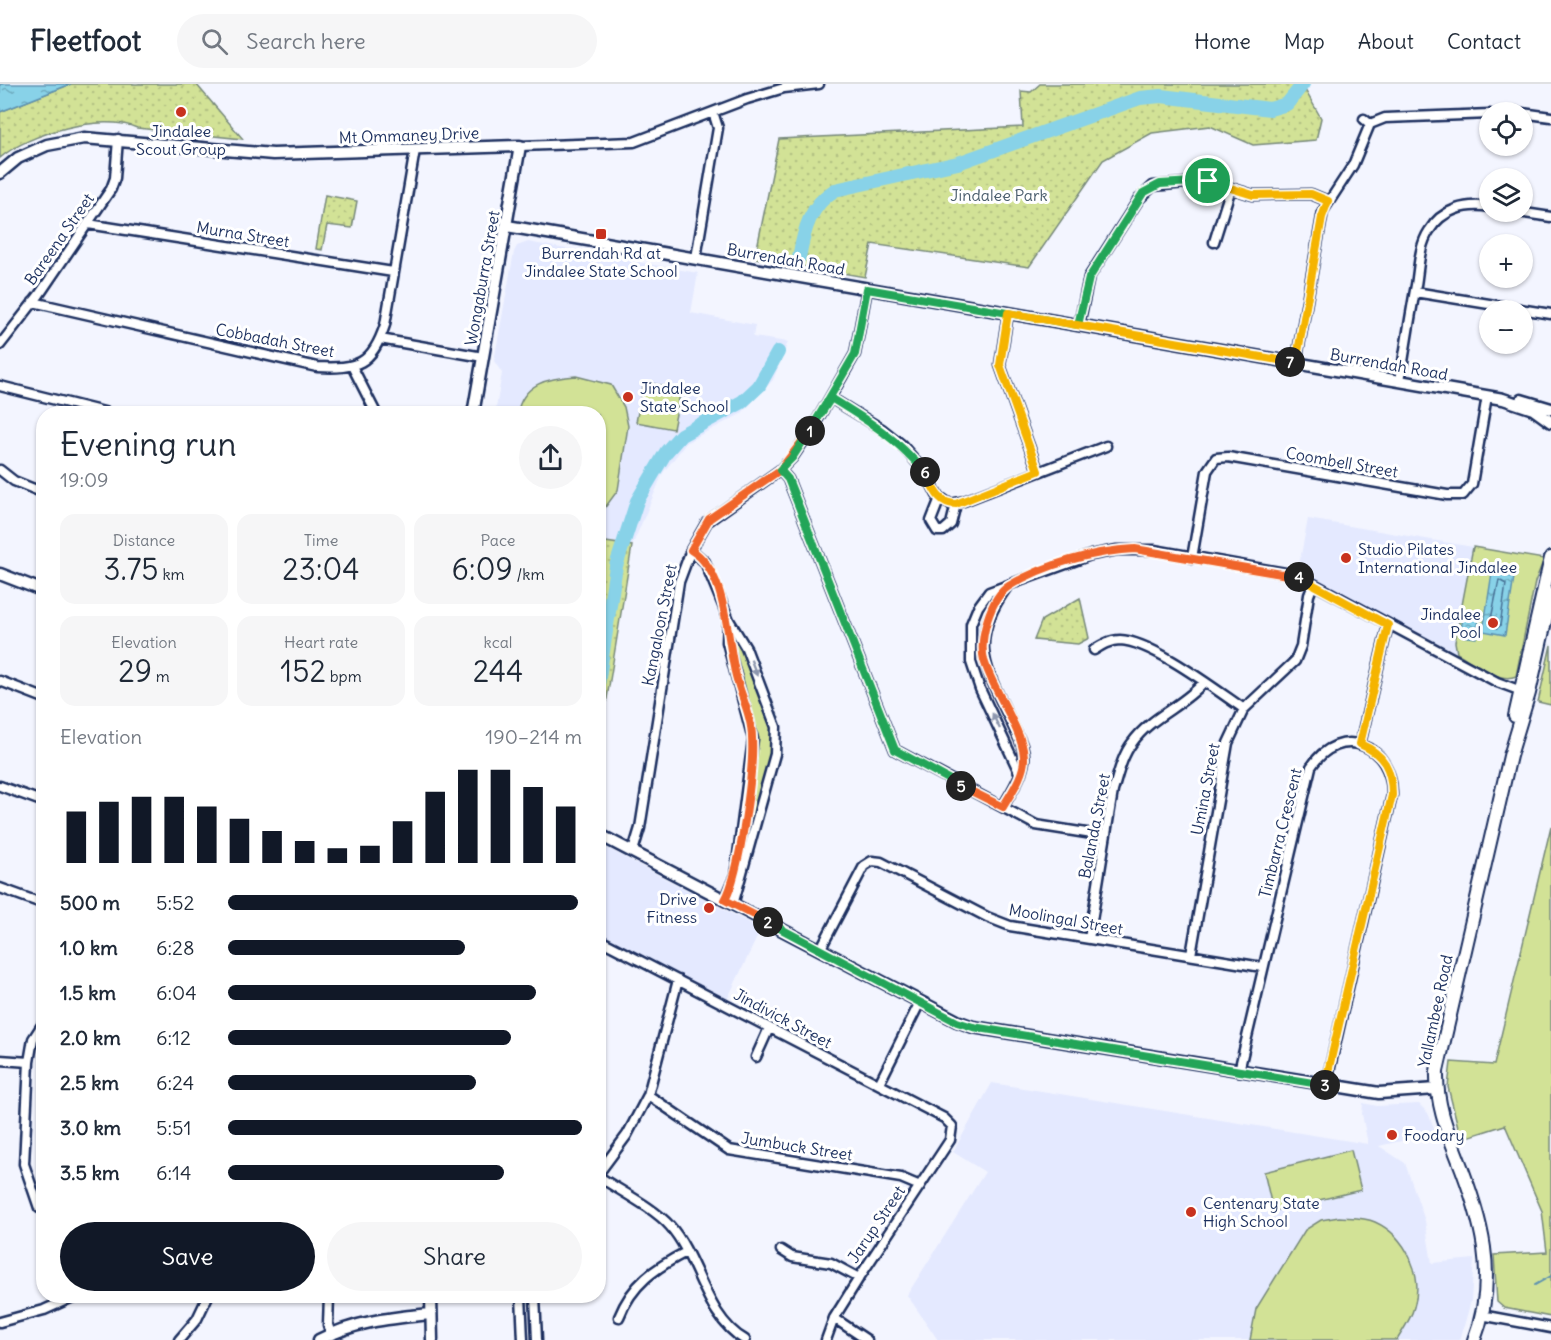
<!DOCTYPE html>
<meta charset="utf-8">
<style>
body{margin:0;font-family:Delius,sans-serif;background:#f6f6f7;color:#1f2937;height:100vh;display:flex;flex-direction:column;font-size:22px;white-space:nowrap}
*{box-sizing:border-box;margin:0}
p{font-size:20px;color:#747a83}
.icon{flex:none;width:33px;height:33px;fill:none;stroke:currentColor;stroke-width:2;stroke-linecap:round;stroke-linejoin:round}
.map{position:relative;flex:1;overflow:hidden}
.sheet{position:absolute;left:36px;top:322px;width:570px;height:897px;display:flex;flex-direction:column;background:#fff;border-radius:24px;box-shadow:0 2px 4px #0004}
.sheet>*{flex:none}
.buttons{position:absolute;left:1479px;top:18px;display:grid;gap:12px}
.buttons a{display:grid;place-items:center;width:54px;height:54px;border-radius:50%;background:#fff;box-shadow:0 2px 4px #0004;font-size:30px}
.pin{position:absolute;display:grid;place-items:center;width:51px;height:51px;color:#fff;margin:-26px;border:3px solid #fff;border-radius:50%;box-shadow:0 2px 6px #0007}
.km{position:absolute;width:30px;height:30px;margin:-15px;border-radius:50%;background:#222;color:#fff;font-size:16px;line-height:30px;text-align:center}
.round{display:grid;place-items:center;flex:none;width:63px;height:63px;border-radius:32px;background:#f6f6f7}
.head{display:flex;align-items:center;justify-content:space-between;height:102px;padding:0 24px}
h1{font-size:33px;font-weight:600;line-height:45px}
.metrics{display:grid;grid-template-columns:repeat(3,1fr);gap:9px;height:102px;padding:6px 24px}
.metrics div{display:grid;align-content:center;border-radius:15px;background:#f6f6f7;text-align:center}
.metrics b{font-size:30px;font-weight:600}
.metrics small{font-size:16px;font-weight:400}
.metrics p{font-size:16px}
.chart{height:168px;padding:12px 24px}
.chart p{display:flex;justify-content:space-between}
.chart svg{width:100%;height:108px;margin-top:6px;stroke:#111827;stroke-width:6}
.action{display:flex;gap:12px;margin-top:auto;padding:12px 24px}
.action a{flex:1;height:69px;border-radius:36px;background:#111827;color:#fff;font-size:24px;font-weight:600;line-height:69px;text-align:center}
.action a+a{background:#f6f6f7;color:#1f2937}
ul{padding:0 24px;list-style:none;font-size:20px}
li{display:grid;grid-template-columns:96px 72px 1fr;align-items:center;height:45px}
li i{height:15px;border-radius:8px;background:#111827}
header{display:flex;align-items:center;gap:36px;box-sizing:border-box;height:84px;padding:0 30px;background:#fff;border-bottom:2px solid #e0e1e3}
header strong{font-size:28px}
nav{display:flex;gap:33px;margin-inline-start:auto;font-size:21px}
.search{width:420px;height:54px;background:#f6f6f7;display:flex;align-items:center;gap:15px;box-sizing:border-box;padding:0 21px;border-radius:33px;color:#747a83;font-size:22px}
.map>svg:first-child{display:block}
.built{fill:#e4e9ff}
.grass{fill:#d2e296;stroke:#76887a;stroke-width:1.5}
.park{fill:url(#park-dots);stroke:#76887a;stroke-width:1.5}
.water{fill:url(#water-ripples);stroke:#5c91b1;stroke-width:1.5}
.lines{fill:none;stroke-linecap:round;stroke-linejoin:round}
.shore{stroke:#477095;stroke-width:1.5}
.stream{stroke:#5c91b1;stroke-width:2}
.river{stroke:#88d2e8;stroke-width:14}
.minor-casing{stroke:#1b2f5e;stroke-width:13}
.tertiary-casing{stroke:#1b2f5e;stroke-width:15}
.secondary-casing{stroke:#1b2f5e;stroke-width:16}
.minor{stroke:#fff;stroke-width:8}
.tertiary{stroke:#fff;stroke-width:10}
.secondary{stroke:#fff;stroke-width:12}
.oneway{fill:#8d97ae}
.split-1-casing{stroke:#fff;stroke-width:12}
.split-2-casing{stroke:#fff;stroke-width:12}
.split-3-casing{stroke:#fff;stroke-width:12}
.split-4-casing{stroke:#fff;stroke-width:12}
.split-5-casing{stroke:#fff;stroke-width:12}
.split-6-casing{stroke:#fff;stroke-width:12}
.split-7-casing{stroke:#fff;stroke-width:12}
.split-8-casing{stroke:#fff;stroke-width:12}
.split-1{stroke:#22a559;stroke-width:8}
.split-2{stroke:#f0652b;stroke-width:8}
.split-3{stroke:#22a559;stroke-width:8}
.split-4{stroke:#f5b400;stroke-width:8}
.split-5{stroke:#f0652b;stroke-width:8}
.split-6{stroke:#22a559;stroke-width:8}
.split-7{stroke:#f5b400;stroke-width:8}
.split-8{stroke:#f5b400;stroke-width:8}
.poi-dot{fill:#c8321e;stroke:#fff;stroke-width:2}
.labels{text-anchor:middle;stroke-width:6;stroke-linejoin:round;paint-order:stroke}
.poi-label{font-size:16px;fill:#1b2f5e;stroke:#fff;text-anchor:start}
.street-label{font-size:16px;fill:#1b2f5e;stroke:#fff}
.park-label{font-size:16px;fill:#495c6c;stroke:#fff}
</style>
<header>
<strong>Fleetfoot</strong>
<div class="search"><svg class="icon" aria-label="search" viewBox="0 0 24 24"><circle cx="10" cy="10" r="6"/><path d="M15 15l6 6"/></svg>Search here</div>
<nav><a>Home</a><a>Map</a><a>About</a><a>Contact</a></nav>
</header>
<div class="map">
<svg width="1551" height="1256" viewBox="0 0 1551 1256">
<defs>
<pattern id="park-dots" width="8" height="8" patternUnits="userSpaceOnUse" patternTransform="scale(1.5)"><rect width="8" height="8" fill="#d2e296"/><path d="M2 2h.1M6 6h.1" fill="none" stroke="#b4c284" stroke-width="1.8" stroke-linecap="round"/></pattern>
<pattern id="water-ripples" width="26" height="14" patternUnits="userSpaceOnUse" patternTransform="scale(1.5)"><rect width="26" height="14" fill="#88d2e8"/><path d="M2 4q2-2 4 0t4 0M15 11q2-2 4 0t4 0" fill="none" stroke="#6eabbf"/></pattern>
</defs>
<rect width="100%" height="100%" fill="#f3f5ff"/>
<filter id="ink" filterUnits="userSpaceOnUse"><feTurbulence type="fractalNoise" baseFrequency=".0167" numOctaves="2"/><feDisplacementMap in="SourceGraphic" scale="12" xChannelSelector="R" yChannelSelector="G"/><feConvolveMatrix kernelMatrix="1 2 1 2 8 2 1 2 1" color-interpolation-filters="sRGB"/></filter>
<g filter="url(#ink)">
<path class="built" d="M528,158L698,189L691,229L755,241L753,253L788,258L773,296L741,330L687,358L663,389L632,462L599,457L598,330H495L502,289L494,277L514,168L517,162Z
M1308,435L1473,463L1455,558L1457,569L1298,486Z
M607,764L761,845L727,916L599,849V781L601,769Z
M992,999L1368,1060L1362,1030L1363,1019L1377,1022L1419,1020L1428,1029L1436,1049L1379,1062L1405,1079L1425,1137L1432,1179L1474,1175L1471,1217L1460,1256H938L907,1211L985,1088L953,1068Z"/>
<path class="grass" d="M576,292L611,301L624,323L628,342L618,406L604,425L599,428L598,330H517C523,299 548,294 576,292Z
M644,298L681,305L673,345L636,338Z
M1473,463L1544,475L1535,498L1516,592C1498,600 1473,578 1457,569L1455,558Z
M734,556L739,558L772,641L773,665L743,770L758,652L733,564Z
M1551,561V621L1538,618Z
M1551,742V1233L1504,1224L1497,1218L1494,1171L1547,1168L1542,1127L1505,1041L1461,1055L1448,1003L1451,978L1494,981Z
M1351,1066L1361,1106L1273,1127L1264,1088Z
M1339,1133C1351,1134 1364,1133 1375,1138C1406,1152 1424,1191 1414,1223C1411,1235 1403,1246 1397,1256H1250L1256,1225L1305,1146L1321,1136Z"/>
<path class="park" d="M71,0H196L243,55L137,44C102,29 29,49 0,74V28Z
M1040,0H1306L1304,4L1321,34L1316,56L1253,61L1210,42L1152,49L1103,76L1029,183L872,160L865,193L755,174L779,55L1023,43L1021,7L1031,8Z
M325,111L357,117L352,144L327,141L322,166L316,165Z
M599,457L632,462L599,663L598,457Z
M1080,514L1089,554L1078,560L1034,556L1042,536Z"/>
<path class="water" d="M0,0H71L0,28Z
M1492,489L1514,493L1505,551L1483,547Z
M1464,527L1480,530L1476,554L1460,552Z"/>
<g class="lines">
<path class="shore" d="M1499,496L1506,500L1500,542L1497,544L1490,540Z"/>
<path class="stream" d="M1535,1201L1551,1192"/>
<path class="river" d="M799,174C804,146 810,121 835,106L958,79L1140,14L1161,12L1270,25L1287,20L1303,0
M598,600L616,482L637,417L666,368L681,351L742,318L759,302L778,268"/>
<g class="minor-casing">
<path id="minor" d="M1514,28H1516
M1522,29L1551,33
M1364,35L1370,40L1385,34L1490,30
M520,62L634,58L747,15L784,4L819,0
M1518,128L1551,133
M88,140L393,188
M1214,158L1231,104
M696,174L718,44L713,28
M1415,208L1551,230
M33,218L317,283C357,285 372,281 385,241L415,66
M1008,229L1000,281L1038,387
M1079,241L1089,193L1139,115L1153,102L1208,97L1253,111L1311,110L1328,117
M380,255L483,273
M0,261L39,211L111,105L115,94L118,55
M1296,279L1323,127L1353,81L1370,40
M353,284L376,329
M1400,297C1405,265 1410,233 1416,201C1419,183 1419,162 1429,147C1442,125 1466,119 1490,123
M0,302L112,330
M831,314L882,345L901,360L926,389L937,411L950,420L964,417L1106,362
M0,386L14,397L44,409
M780,386L788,395L895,666L1036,741L1105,752
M940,414L931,437L937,447H943L951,440L956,420
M691,466L705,478L729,536L746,564L776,643L775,670L733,821
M1192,474L1207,387L1216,374L1228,373L1447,411H1463L1472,400L1487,312
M1094,566C1102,561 1110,556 1120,556C1152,557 1216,606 1244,625
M0,597L44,614
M1360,660L1388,541
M1020,690L980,605L971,578V540L978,523L989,508L1091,471L1117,466H1154L1297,491L1497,598L1524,608
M0,702L44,718
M1003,723C1010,709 1022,693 1024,677C1026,665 1018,653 1013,642C987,585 966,560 1007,503
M633,767L640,744L679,498L691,466L707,438L780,386L792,374L815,340L855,270L867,205
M0,804L44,820
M725,816L735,793L753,655L727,558L728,536
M598,855L944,1034L952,1042L950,1056L859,1194L834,1234L826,1256
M1089,855L1113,707C1118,691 1122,672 1132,659C1150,633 1183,622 1203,599
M820,866L864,782L872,777L881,778L987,833L1010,842L1262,883
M1191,871L1228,659L1244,625L1295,577L1301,562L1309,511L1313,501
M756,973L769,944
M0,976L29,978
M1239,987L1311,683C1340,639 1393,660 1392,711L1326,1001
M879,1000L920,918
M648,1011L729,1066L901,1094L920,1102
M598,1090L627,1051L648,1011L678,896
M598,1092C620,1107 653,1123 670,1142C699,1175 705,1233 745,1256
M39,1124L24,1080L29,978L33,955L44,938
M781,1166L792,1173L831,1179L859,1194
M329,1212L328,1241L331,1250
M521,1212L523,1256
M535,1212L537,1256
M1481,1231L1551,1244
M619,1233C632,1200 655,1184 686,1168
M834,1234L867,1256
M0,1238L44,1226L75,1212
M179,1256L197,1235L208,1212"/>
</g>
<g class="tertiary-casing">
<path id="tertiary" d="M0,89L18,74L47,61L84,54L273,70L520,62L473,330
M507,142L1503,315L1533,325L1551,338
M1521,316L1551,325
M0,490L44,507
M598,750L957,937L973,943L1379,1009L1436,1005
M431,1212L432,1256
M319,1256C355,1237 391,1234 430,1230"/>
</g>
<g class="secondary-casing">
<path id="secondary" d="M1515,632L1551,474
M1474,1256C1499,1192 1481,1133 1457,1072C1446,1044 1436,1018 1437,987L1510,672L1529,609L1551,511"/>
</g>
<use href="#minor" class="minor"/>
<use href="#tertiary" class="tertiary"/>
<use href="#secondary" class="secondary"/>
</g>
<defs><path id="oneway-solid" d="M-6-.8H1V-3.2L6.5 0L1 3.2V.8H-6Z" transform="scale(1.5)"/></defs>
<g class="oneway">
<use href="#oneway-solid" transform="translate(754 584) rotate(69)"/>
<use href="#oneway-solid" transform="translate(996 637) rotate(-116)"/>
</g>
</g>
<g class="lines" filter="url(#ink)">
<g class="split-1-casing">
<path id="split-1" d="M810,347L855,270L867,205L1078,241L1089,194L1143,109L1160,100L1208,97"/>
</g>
<g class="split-2-casing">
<path id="split-2" d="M768,838L725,816C740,790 754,686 752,654C752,633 741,612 736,592C726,555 728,488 691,466L709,435L780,386L810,347"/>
</g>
<g class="split-3-casing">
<path id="split-3" d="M768,838L957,938L973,943L1325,1001"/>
</g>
<g class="split-4-casing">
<path id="split-4" d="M1299,493L1388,541L1360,660C1384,670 1392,685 1392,711L1325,1001"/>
</g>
<g class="split-5-casing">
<path id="split-5" d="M961,702L1003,723C1011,709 1025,690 1024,673C1023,646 992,605 984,576C979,555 990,514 1009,502C1045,480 1094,467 1135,465L1299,493"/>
</g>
<g class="split-6-casing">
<path id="split-6" d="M925,388C895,353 870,338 831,314L792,374L780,386L788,395L895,666L961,702"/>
</g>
<g class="split-7-casing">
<path id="split-7" d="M925,388C933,402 937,420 956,420L1038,387L1000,281L1008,229L1290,278"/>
</g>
<g class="split-8-casing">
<path id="split-8" d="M1208,97L1253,111L1311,110L1328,117L1322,133L1296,279L1290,278"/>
</g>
<use href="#split-1" class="split-1"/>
<use href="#split-2" class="split-2"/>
<use href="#split-3" class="split-3"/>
<use href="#split-4" class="split-4"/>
<use href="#split-5" class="split-5"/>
<use href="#split-6" class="split-6"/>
<use href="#split-7" class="split-7"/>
<use href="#split-8" class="split-8"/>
</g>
<g class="poi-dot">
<circle cx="181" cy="28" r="6"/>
<rect x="595" y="144" width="12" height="12" rx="3"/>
<circle cx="628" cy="313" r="6"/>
<circle cx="1346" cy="474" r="6"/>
<circle cx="1493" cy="539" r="6"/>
<circle cx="709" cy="824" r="6"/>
<circle cx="1392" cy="1051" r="6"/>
<circle cx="1191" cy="1128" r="6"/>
</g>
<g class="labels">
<g class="poi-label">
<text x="181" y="53" text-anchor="middle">Jindalee<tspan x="181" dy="18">Scout Group</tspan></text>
<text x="601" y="175" text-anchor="middle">Burrendah Rd at<tspan x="601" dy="18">Jindalee State School</tspan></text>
<text x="640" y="310">Jindalee<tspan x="640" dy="18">State School</tspan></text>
<text x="1358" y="471">Studio Pilates<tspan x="1358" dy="18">International Jindalee</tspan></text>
<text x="1481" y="536" text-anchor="end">Jindalee<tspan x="1481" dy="18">Pool</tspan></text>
<text x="697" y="821" text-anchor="end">Drive<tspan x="697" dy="18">Fitness</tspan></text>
<text x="1404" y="1057">Foodary</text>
<text x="1203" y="1125">Centenary State<tspan x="1203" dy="18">High School</tspan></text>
</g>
<g class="street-label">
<text transform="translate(409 51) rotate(-2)" y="6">Mt Ommaney Drive</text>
<text transform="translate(243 150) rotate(9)" y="6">Murna Street</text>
<text transform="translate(59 155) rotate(-55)" y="6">Bareena Street</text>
<text transform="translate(786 175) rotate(10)" y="6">Burrendah Road</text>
<text transform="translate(482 194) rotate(-80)" y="6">Wongaburra Street</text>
<text transform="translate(275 256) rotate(11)" y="6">Cobbadah Street</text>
<text transform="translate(1389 280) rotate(10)" y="6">Burrendah Road</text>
<text transform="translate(1342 378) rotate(10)" y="6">Coombell Street</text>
<text transform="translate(659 541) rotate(-79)" y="6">Kangaloon Street</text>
<text transform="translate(1205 705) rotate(-79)" y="6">Umina Street</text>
<text transform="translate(1094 742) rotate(-79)" y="6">Balanda Street</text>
<text transform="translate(1280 749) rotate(-76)" y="6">Timbarra Crescent</text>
<text transform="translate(1066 835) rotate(10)" y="6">Moolingal Street</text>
<text transform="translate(1435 927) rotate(-78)" y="6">Yallambee Road</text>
<text transform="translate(783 934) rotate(28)" y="6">Jindivick Street</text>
<text transform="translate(797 1062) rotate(9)" y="6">Jumbuck Street</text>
<text transform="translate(876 1140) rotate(-56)" y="6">Jarup Street</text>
</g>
<g class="park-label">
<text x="999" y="117">Jindalee Park</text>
</g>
</g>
</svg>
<div class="buttons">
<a><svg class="icon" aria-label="locate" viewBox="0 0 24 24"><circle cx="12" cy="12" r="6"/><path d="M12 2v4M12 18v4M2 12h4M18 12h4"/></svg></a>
<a><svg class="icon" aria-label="layers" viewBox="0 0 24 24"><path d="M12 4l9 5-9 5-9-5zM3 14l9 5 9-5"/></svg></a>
<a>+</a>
<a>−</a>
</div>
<div class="pin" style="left:1208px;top:97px;background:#1e9e55"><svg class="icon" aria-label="arrive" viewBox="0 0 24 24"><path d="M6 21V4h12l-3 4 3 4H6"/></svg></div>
<b class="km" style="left:810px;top:347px">1</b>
<b class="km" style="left:768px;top:838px">2</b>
<b class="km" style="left:1325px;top:1001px">3</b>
<b class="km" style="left:1299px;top:493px">4</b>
<b class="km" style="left:961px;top:702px">5</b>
<b class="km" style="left:925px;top:388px">6</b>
<b class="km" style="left:1290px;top:278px">7</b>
<section class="sheet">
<div class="head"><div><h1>Evening run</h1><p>19:09</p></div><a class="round"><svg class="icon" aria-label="share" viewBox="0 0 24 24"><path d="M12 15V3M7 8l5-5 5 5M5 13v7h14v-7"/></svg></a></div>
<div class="metrics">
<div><p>Distance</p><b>3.75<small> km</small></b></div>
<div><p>Time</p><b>23:04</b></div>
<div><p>Pace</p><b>6:09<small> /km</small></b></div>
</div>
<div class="metrics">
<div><p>Elevation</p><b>29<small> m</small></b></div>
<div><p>Heart rate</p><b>152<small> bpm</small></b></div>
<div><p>kcal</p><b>244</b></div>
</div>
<div class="chart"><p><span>Elevation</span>190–214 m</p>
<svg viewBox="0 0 160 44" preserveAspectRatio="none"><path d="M5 44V23M15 44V19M25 44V17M35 44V17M45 44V21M55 44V26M65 44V31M75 44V35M85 44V38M95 44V37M105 44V27M115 44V15M125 44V6M135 44V6M145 44V13M155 44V21"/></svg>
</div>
<ul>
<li><b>500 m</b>5:52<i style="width:99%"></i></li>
<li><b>1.0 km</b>6:28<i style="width:67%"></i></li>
<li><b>1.5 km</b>6:04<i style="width:87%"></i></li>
<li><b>2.0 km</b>6:12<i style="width:80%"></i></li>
<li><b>2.5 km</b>6:24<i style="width:70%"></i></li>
<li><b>3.0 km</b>5:51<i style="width:100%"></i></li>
<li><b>3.5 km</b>6:14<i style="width:78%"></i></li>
</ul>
<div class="action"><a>Save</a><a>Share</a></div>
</section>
</div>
